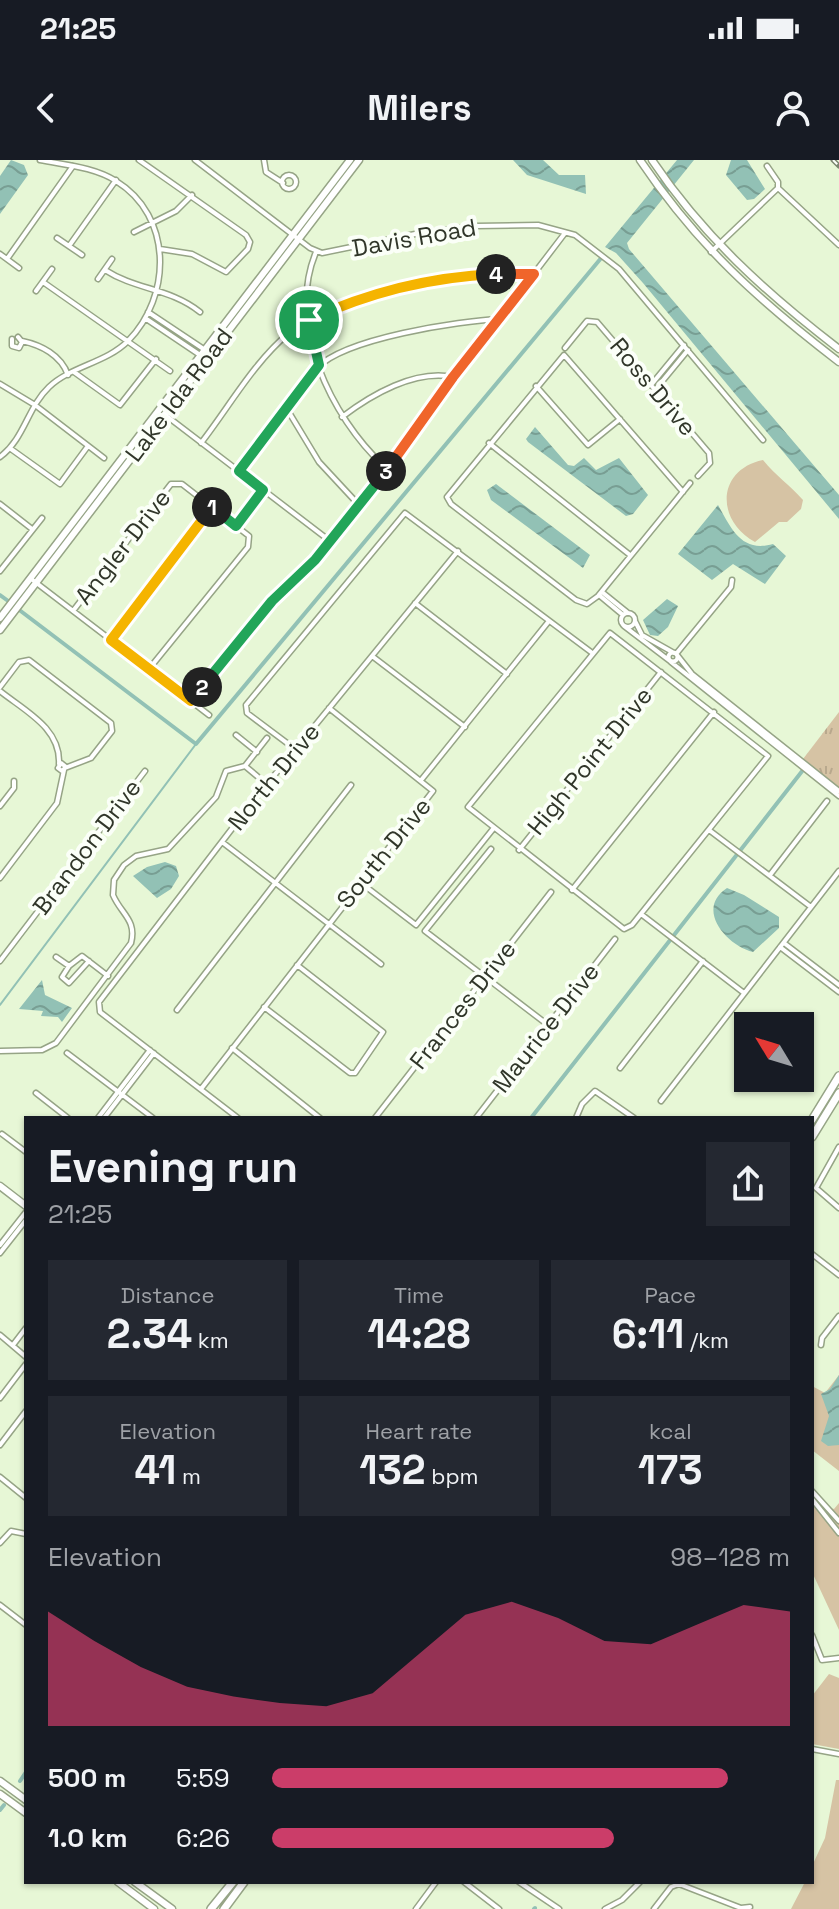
<!DOCTYPE html>
<meta charset="utf-8">
<style>
body{margin:0;font-family:"Space Grotesk",sans-serif;background:#242831;color:#f1f3f6;height:100vh;display:flex;flex-direction:column;font-size:30px;white-space:nowrap}
*{box-sizing:border-box;margin:0}
p{font-size:26px;color:#9ea1a6}
.icon{flex:none;width:44px;height:44px;fill:none;stroke:currentColor;stroke-width:2;stroke-linecap:round;stroke-linejoin:round}
.map{position:relative;flex:1;overflow:hidden}
.drawer{position:absolute;left:24px;top:956px;width:790px;height:768px;display:flex;flex-direction:column;background:#171b24;border-radius:0px;box-shadow:0 2px 6px #0004}
.drawer>*{flex:none}
.needle{width:52px;rotate:308deg}
.controls{position:absolute;left:734px;top:852px;display:grid;gap:16px}
.controls a{display:grid;place-items:center;width:80px;height:80px;border-radius:0px;background:#171b24;box-shadow:0 2px 6px #0004;font-size:40px}
.pin{position:absolute;display:grid;place-items:center;width:68px;height:68px;color:#fff;margin:-34px;border:4px solid #fff;border-radius:50%;box-shadow:0 2px 8px #0007}
.km{position:absolute;width:40px;height:40px;margin:-20px;border-radius:50%;background:#222;color:#fff;font-size:22px;line-height:40px;text-align:center}
.round{display:grid;place-items:center;flex:none;width:84px;height:84px;border-radius:0px;background:#242831}
.summary{display:flex;align-items:center;justify-content:space-between;height:136px;padding:0 24px}
h1{font-size:44px;font-weight:600;line-height:60px}
.figures{display:grid;grid-template-columns:repeat(3,1fr);gap:12px;height:136px;padding:8px 24px}
.figures div{display:grid;align-content:center;border-radius:0px;background:#242831;text-align:center}
.figures b{font-size:40px;font-weight:600}
.figures small{font-size:22px;font-weight:400}
.figures p{font-size:22px}
.chart{height:224px;padding:16px 24px}
.chart p{display:flex;justify-content:space-between}
.chart svg{width:100%;height:144px;margin-top:8px;fill:#cb3d69;opacity:.7}
ul{padding:0 24px;list-style:none;font-size:26px}
li{display:grid;grid-template-columns:128px 96px 1fr;align-items:center;height:60px}
li i{height:20px;border-radius:10px;background:#cb3d69}
.status{display:flex;justify-content:space-between;align-items:center;height:56px;padding:0 40px;background:#171b24;direction:ltr}
.status svg{height:22px;fill:currentColor}
header{display:flex;justify-content:space-between;align-items:center;height:104px;padding:0 24px;background:#171b24;font-size:36px;font-weight:600}
.map>svg:first-child{display:block}
.grass{fill:#d6c3a4}
.park{fill:url(#park-tufts)}
.water{fill:url(#water-waves)}
.lines{fill:none;stroke-linecap:round;stroke-linejoin:round}
.stream{stroke:#92c1b5;stroke-width:2}
.canal{stroke:#92c1b5;stroke-width:4}
.street-casing{stroke:#96a486;stroke-width:7}
.secondary-casing{stroke:#96a486;stroke-width:9}
.primary-casing{stroke:#96a486;stroke-width:10}
.street{stroke:#fff;stroke-width:4}
.secondary{stroke:#fff;stroke-width:6}
.primary{stroke:#fff;stroke-width:7}
.rail-casing{stroke:#7b8570;stroke-width:5}
.rail{stroke:#fbfff8;stroke-width:2;stroke-dasharray:6;stroke-linecap:butt}
.split-1-casing{stroke:#fff;stroke-width:16}
.split-2-casing{stroke:#fff;stroke-width:16}
.split-3-casing{stroke:#fff;stroke-width:16}
.split-4-casing{stroke:#fff;stroke-width:16}
.split-5-casing{stroke:#fff;stroke-width:16}
.split-1{stroke:#22a559;stroke-width:10}
.split-2{stroke:#f5b400;stroke-width:10}
.split-3{stroke:#22a559;stroke-width:10}
.split-4{stroke:#f0652b;stroke-width:10}
.split-5{stroke:#f5b400;stroke-width:10}
.labels{text-anchor:middle;stroke-width:8;stroke-linejoin:round;paint-order:stroke}
.street-label{font-size:24px;fill:#303629;stroke:#fbfff8}
</style>
<div class="status"><b>21:25</b><svg viewBox="0 0 49 12"><path d="M0 12V9h3v3zM5 12V6h3v6zM10 12V3h3v9zM15 12V0h3v12zM26 1h20v11H26zM47 4h2v5h-2z"/></svg></div>
<header><svg class="icon" aria-label="back" viewBox="0 0 24 24"><path d="M15 5l-7 7 7 7"/></svg>Milers<svg class="icon" aria-label="person" viewBox="0 0 24 24"><circle cx="12" cy="8" r="4"/><path d="M4 21q1-7 8-7t8 7"/></svg></header>
<div class="map">
<svg width="839" height="1749" viewBox="0 0 839 1749">
<defs>
<pattern id="park-tufts" width="24" height="20" patternUnits="userSpaceOnUse" patternTransform="scale(2)"><rect width="24" height="20" fill="#d6c3a4"/><path d="M3 7l-1-3M5 7V3M7 7l1-3M15 17l-1-3M17 17v-4M19 17l1-3" fill="none" stroke="#b8a88d"/></pattern>
<pattern id="water-waves" width="16" height="10" patternUnits="userSpaceOnUse" patternTransform="scale(2)"><rect width="16" height="10" fill="#92c1b5"/><path d="M0 5q4-4 8 0t8 0" fill="none" stroke="#789e93"/></pattern>
</defs>
<rect width="100%" height="100%" fill="#e7f7d6"/>
<path class="grass" d="M763,300C776,316 790,325 803,340L801,349L787,362H779L755,382C716,361 716,310 763,300Z
M839,1215V1311L812,1290V1226L825,1233Z
M812,1343L834,1349L839,1343V1470L812,1412Z
M829,1514L839,1518V1589L812,1584V1536Z
M836,1620H839V1749H791L805,1722H812V1706L825,1678Z"/>
<path class="park" d="M839,552V628L803,599Z"/>
<path class="water" d="M11,0L24,5L28,15L0,54V16Z
M513,0H543L559,15H585L586,34L527,15Z
M677,0H694L627,83L629,89L839,335V359L643,123L616,93L605,87Z
M731,0H747L765,29L754,39L747,40L726,15Z
M535,267L568,305L574,306L584,298L596,310L619,298L648,335L633,354L626,356L528,282L526,279Z
M496,324L590,395L583,408L491,340L487,330Z
M718,345C731,368 741,393 773,384L786,396L765,424L733,404L712,420L678,394Z
M667,439L678,446L668,467L658,476L650,475L643,460Z
M165,702L176,706L179,716L171,729L157,738L133,716L147,707Z
M727,728L744,735L779,757V768L753,792C726,785 695,749 727,728Z
M42,820L45,835L72,848L62,862L58,857L41,856L43,851L19,849Z
M839,1215V1285L828,1286L821,1281L829,1256L821,1234L830,1229Z"/>
<g class="lines">
<path class="stream" d="M0,845L196,584"/>
<path class="canal" d="M0,435L11,443
M18,449L196,584L602,97
M531,958L803,610
M20,1621L26,1612
M0,1650L4,1645
M534,1749L535,1748"/>
<g class="street-casing">
<path id="street" d="M139,0L246,75L250,82L248,89L226,112L192,94L160,89
M195,0L310,88L322,93L420,73L476,66L538,65L575,75L619,109L763,280
M264,0L266,12L283,23
M767,6L778,22V28L839,85
M282 22a7 7 0 1 1 14 0a7 7 0 1 1-14 0Z
M134,72L176,51L192,35
M57,78L82,95
M69,86L116,20
M316,92C286,164 331,257 384,306
M711,92L778,28
M0,94L19,108
M7,99L73,6
M105,110C136,130 170,128 200,152
M98,119L112,99
M43,122L170,211
M36,131L52,109
M148,152L211,194
M145,158L200,195
M12,179V186L19,188L22,182L18,177
M22,181C41,185 61,195 68,215
M565,188L587,161L597,162L709,293L710,303L698,316
M74,212L120,245L156,199
M0,224L35,245L104,298
M651,225L684,185
M536,226L588,285L620,259
M655,230L688,190
M287,249L319,302L358,344
M164,254L330,381
M342,257C371,235 415,209 453,217
M201,283C229,247 254,202 289,173C344,126 464,112 534,114
M489,283L630,395
M11,289L60,324L88,286
M0,297C25,278 27,248 49,227C71,206 106,203 128,181C172,136 173,56 116,21C94,7 65,5 40,0
M387,306L565,73
M387,306L388,310H384L383,307Z
M388,310L396,317
M239,311C264,278 288,239 317,208C345,178 459,161 500,159
M683,332L564,195L447,337L451,344L576,440L587,444L598,436L690,323
M0,344L32,369
M236,366L263,330
M0,411L42,358
M30,418L209,555
M602,432L628,453
M599,435L623,455
M415,443L507,514
M73,451L171,324H182L249,376L248,387L149,509
M621 460a7 7 0 1 1 14 0a7 7 0 1 1-14 0Z
M635,461L642,475L674,493
M624,466L670,501
M610,473L768,596L632,765L624,769L468,647Z
M111,480L212,348
M668.5 497a4.5 4.5 0 1 1 9 0a4.5 4.5 0 1 1-9 0Z
M676,494L731,427L732,420
M677,495L692,514L839,631
M372,496L465,567
M671,502L839,636
M0,527L19,502L29,500L111,563L112,571L91,598L65,608
M0,531C25,551 61,568 59,604
M191,541L272,441L315,400L384,310
M236,575L257,592
M295,589L247,553L246,545L405,353L591,492
M61,603L66,607L62,611L58,608Z
M245,606L257,616
M422,619L549,461
M0,646L14,628V621
M709,670L811,747
M222,682L381,804
M491,689L425,771L548,865
M519,690L661,512
M770,715L827,641
M0,718L57,643L64,610
M361,723L416,765L493,669
M572,730L714,552
M641,754L744,833
M784,783L839,825
M780,787L839,832
M56,797L69,806L82,796L108,816
M0,801L145,611
M69,806L62,817L69,823L89,801
M264,847L350,913H355L383,872L297,805
M177,850L351,625
M232,888L320,958
M0,891L42,890L56,883L131,783C137,760 121,754 113,735L114,720L124,705L136,696L168,689L216,637L226,611L245,606L267,578
M67,893L153,958
M620,908L703,801
M201,929L433,631L329,548
M36,933L68,958
M661,941L839,711
M98,958L150,890
M104,958L154,893
M238,958L100,852L99,842L254,640L458,391
M375,958L551,732
M476,958L615,779
M576,958L582,944L595,931L634,958
M2,974L26,992
M839,987L816,1028L839,1048
M0,1085L26,1052
M0,1093L26,1060
M812,1094L839,1115
M0,1175L26,1197
M13,1185L26,1168
M821,1185L822,1178L839,1156
M0,1238L26,1204
M0,1285L26,1251
M0,1317L26,1338
M812,1331L839,1361
M812,1339L839,1373
M0,1383L11,1371L26,1374
M0,1445L26,1465
M812,1475L822,1500L839,1498
M812,1589L839,1594
M464,1722L499,1749
M519,1722L559,1749
M416,1749L436,1722
M605,1749L622,1740L640,1722
M654,1749L671,1727L679,1724L741,1748L750,1747"/>
</g>
<g class="secondary-casing">
<path id="secondary" d="M640,0C698,86 757,139 839,202
M652,0C703,76 766,133 839,189
M0,458L350,0
M0,470L359,0
M0,1026L26,1046
M0,1621L26,1640
M0,1634L26,1653
M118,1722L154,1749
M135,1722L172,1749"/>
</g>
<g class="primary-casing">
<path id="primary" d="M812,960L839,916
M812,977L839,933
M211,1749L233,1722
M224,1749L244,1722"/>
</g>
<use href="#street" class="street"/>
<use href="#secondary" class="secondary"/>
<use href="#primary" class="primary"/>
<g class="rail-casing">
<path id="rail" d="M833,0L839,6"/>
</g>
<use href="#rail" class="rail"/>
</g>
<g class="lines">
<g class="split-1-casing">
<path id="split-1" d="M212,347L236,366L263,330L239,311L319,205L309,160"/>
</g>
<g class="split-2-casing">
<path id="split-2" d="M202,527L191,541L111,480L212,347"/>
</g>
<g class="split-3-casing">
<path id="split-3" d="M202,527L272,441L315,400L386,311"/>
</g>
<g class="split-4-casing">
<path id="split-4" d="M386,311L453,217L534,114H496"/>
</g>
<g class="split-5-casing">
<path id="split-5" d="M309,160C369,132 430,117 496,114"/>
</g>
<use href="#split-1" class="split-1"/>
<use href="#split-2" class="split-2"/>
<use href="#split-3" class="split-3"/>
<use href="#split-4" class="split-4"/>
<use href="#split-5" class="split-5"/>
</g>
<g class="labels">
<g class="street-label">
<text transform="translate(414 78) rotate(-10)" y="8">Davis Road</text>
<text transform="translate(653 227) rotate(50)" y="8">Ross Drive</text>
<text transform="translate(179 235) rotate(-53)" y="8">Lake Ida Road</text>
<text transform="translate(123 387) rotate(-52)" y="8">Angler Drive</text>
<text transform="translate(590 601) rotate(-51)" y="8">High Point Drive</text>
<text transform="translate(274 617) rotate(-51)" y="8">North Drive</text>
<text transform="translate(87 687) rotate(-53)" y="8">Brandon Drive</text>
<text transform="translate(384 693) rotate(-51)" y="8">South Drive</text>
<text transform="translate(463 845) rotate(-52)" y="8">Frances Drive</text>
<text transform="translate(546 868) rotate(-52)" y="8">Maurice Drive</text>
</g>
</g>
</svg>
<div class="controls">
<a><svg class="needle" viewBox="-14 -14 28 28"><path d="M0-13l5 13h-10z" fill="#e53935"/><path d="M0 13l5-13h-10z" fill="#9ea1a6"/></svg></a>
</div>
<div class="pin" style="left:309px;top:160px;background:#1e9e55"><svg class="icon" aria-label="arrive" viewBox="0 0 24 24"><path d="M6 21V4h12l-3 4 3 4H6"/></svg></div>
<b class="km" style="left:212px;top:347px">1</b>
<b class="km" style="left:202px;top:527px">2</b>
<b class="km" style="left:386px;top:311px">3</b>
<b class="km" style="left:496px;top:114px">4</b>
<section class="drawer">
<div class="summary"><div><h1>Evening run</h1><p>21:25</p></div><a class="round"><svg class="icon" aria-label="share" viewBox="0 0 24 24"><path d="M12 15V3M7 8l5-5 5 5M5 13v7h14v-7"/></svg></a></div>
<div class="figures">
<div><p>Distance</p><b>2.34<small> km</small></b></div>
<div><p>Time</p><b>14:28</b></div>
<div><p>Pace</p><b>6:11<small> /km</small></b></div>
</div>
<div class="figures">
<div><p>Elevation</p><b>41<small> m</small></b></div>
<div><p>Heart rate</p><b>132<small> bpm</small></b></div>
<div><p>kcal</p><b>173</b></div>
</div>
<div class="chart"><p><span>Elevation</span>98–128 m</p>
<svg viewBox="0 0 160 44" preserveAspectRatio="none"><path d="M0 44V9L10 18L20 26L30 32L40 35L50 37L60 38L70 34L80 22L90 10L100 6L110 11L120 18L130 19L140 13L150 7L160 9V44z"/></svg>
</div>
<ul>
<li><b>500 m</b>5:59<i style="width:88%"></i></li>
<li><b>1.0 km</b>6:26<i style="width:66%"></i></li>
</ul>
</section>
</div>
